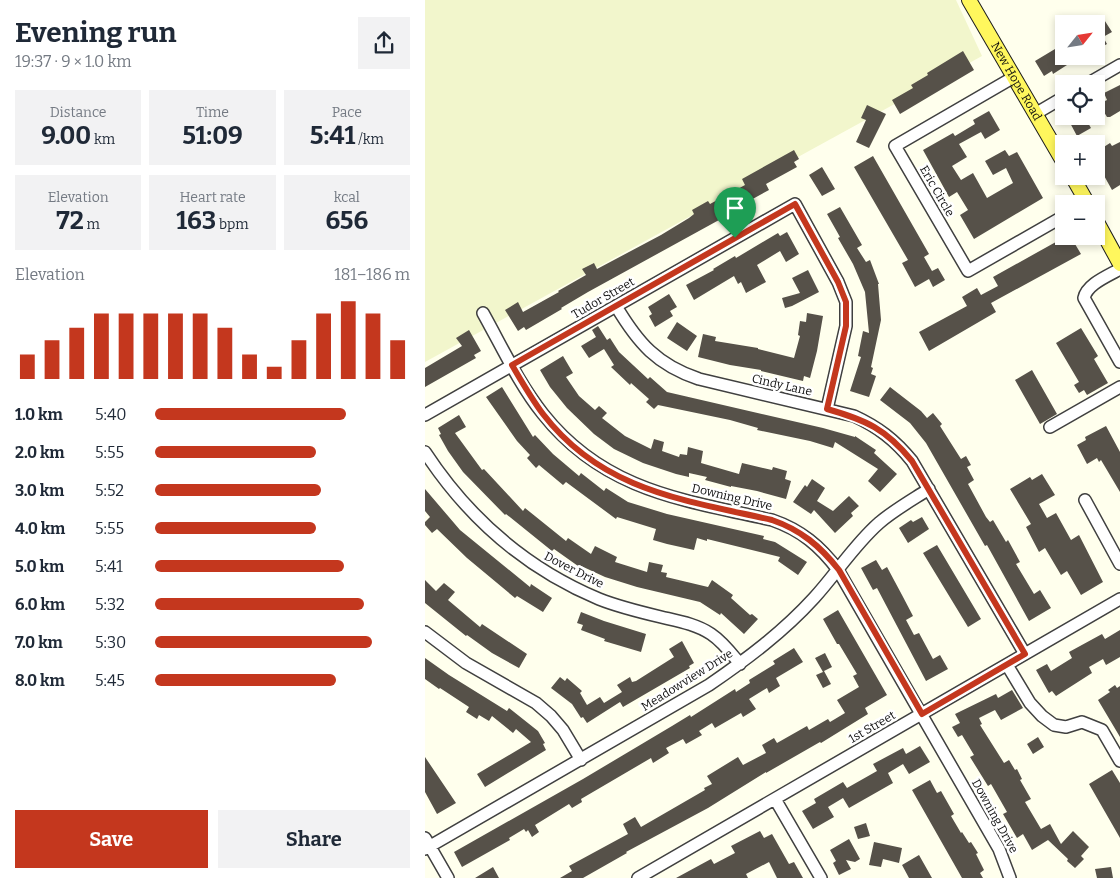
<!DOCTYPE html>
<meta charset="utf-8">
<style>
body{margin:0;font-family:Bitter,serif;background:#f2f2f3;color:#1f2937;height:100vh;display:flex;flex-direction:column;font-size:19px;white-space:nowrap}
*{box-sizing:border-box;margin:0}
p{font-size:16px;color:#747a83}
.icon{flex:none;width:28px;height:28px;fill:none;stroke:currentColor;stroke-width:2;stroke-linecap:round;stroke-linejoin:round}
.map{position:relative;flex:1;overflow:hidden}
.sheet{display:flex;flex-direction:column;background:#fff;width:425px}
.sheet>*{flex:none}
.needle{width:32px;rotate:60deg}
.tools{position:absolute;left:630px;top:15px;display:grid;gap:10px}
.tools a{display:grid;place-items:center;width:50px;height:50px;border-radius:0px;background:#fff;box-shadow:0 2px 8px #0003;font-size:25px}
.pin{position:absolute;display:grid;place-items:center;width:42px;height:42px;color:#fff;margin:-51px -21px;border-radius:50% 50% 50% 0;rotate:-45deg;box-shadow:0 0 5px #0007}
.pin .icon{rotate:45deg}
.round{display:grid;place-items:center;flex:none;width:52px;height:52px;border-radius:0px;background:#f2f2f3}
.headline{display:flex;align-items:center;justify-content:space-between;height:85px;padding:0 15px}
h1{font-size:28px;font-weight:700;line-height:38px}
.metrics{display:grid;grid-template-columns:repeat(3,1fr);gap:8px;height:85px;padding:5px 15px}
.metrics div{display:grid;align-content:center;border-radius:0px;background:#f2f2f3;text-align:center}
.metrics b{font-size:25px;font-weight:700}
.metrics small{font-size:14px;font-weight:400}
.metrics p{font-size:14px}
.chart{height:140px;padding:10px 15px}
.chart p{display:flex;justify-content:space-between}
.chart svg{width:100%;height:90px;margin-top:5px;stroke:#c4371e;stroke-width:6}
.primary-button{display:flex;gap:10px;margin-top:auto;padding:10px 15px}
.primary-button a{flex:1;height:58px;border-radius:0px;background:#c4371e;color:#fff;font-size:20px;font-weight:700;line-height:58px;text-align:center}
.primary-button a+a{background:#f2f2f3;color:#1f2937}
ul{padding:0 15px;list-style:none;font-size:16px}
li{display:grid;grid-template-columns:80px 60px 1fr;align-items:center;height:38px}
li i{height:12px;border-radius:6px;background:#c4371e}
main{display:flex;flex:1;min-height:0}
.map>svg:first-child{display:block}
.farmland{fill:#f2f6cc}
.building{fill:#565149}
.lines{fill:none;stroke-linecap:round;stroke-linejoin:round}
.minor-casing{stroke:#404040;stroke-width:14}
.major-casing{stroke:#1e1e1e;stroke-width:16}
.minor{stroke:#fff;stroke-width:11}
.major{stroke:#fff75d;stroke-width:14}
.route-casing{stroke:#fff;stroke-width:10}
.route{stroke:#c4371e;stroke-width:6}
.labels{text-anchor:middle;stroke-width:5;stroke-linejoin:round;paint-order:stroke}
.street-label{font-size:12px;fill:#0d0d0d;stroke:#fff}
</style>
<main>
<section class="sheet">
<div class="headline"><div><h1>Evening run</h1><p>19:37 · 9 × 1.0 km</p></div><a class="round"><svg class="icon" aria-label="share" viewBox="0 0 24 24"><path d="M12 15V3M7 8l5-5 5 5M5 13v7h14v-7"/></svg></a></div>
<div class="metrics">
<div><p>Distance</p><b>9.00<small> km</small></b></div>
<div><p>Time</p><b>51:09</b></div>
<div><p>Pace</p><b>5:41<small> /km</small></b></div>
</div>
<div class="metrics">
<div><p>Elevation</p><b>72<small> m</small></b></div>
<div><p>Heart rate</p><b>163<small> bpm</small></b></div>
<div><p>kcal</p><b>656</b></div>
</div>
<div class="chart"><p><span>Elevation</span>181–186 m</p>
<svg viewBox="0 0 160 44" preserveAspectRatio="none"><path d="M5 44V32M15 44V25M25 44V19M35 44V12M45 44V12M55 44V12M65 44V12M75 44V12M85 44V19M95 44V32M105 44V38M115 44V25M125 44V12M135 44V6M145 44V12M155 44V25"/></svg>
</div>
<ul>
<li><b>1.0 km</b>5:40<i style="width:75%"></i></li>
<li><b>2.0 km</b>5:55<i style="width:63%"></i></li>
<li><b>3.0 km</b>5:52<i style="width:65%"></i></li>
<li><b>4.0 km</b>5:55<i style="width:63%"></i></li>
<li><b>5.0 km</b>5:41<i style="width:74%"></i></li>
<li><b>6.0 km</b>5:32<i style="width:82%"></i></li>
<li><b>7.0 km</b>5:30<i style="width:85%"></i></li>
<li><b>8.0 km</b>5:45<i style="width:71%"></i></li>
</ul>
<div class="primary-button"><a>Save</a><a>Share</a></div>
</section>
<div class="map">
<svg width="695" height="878" viewBox="0 0 695 878">
<rect width="100%" height="100%" fill="#ffffed"/>
<path class="farmland" d="M0,0H531L557,56L0,362Z"/>
<path class="building" d="M678,18L687,32L678,37L682,44L671,50V22Z
M630,49L635,56H656L628,74L627,71L619,76L610,61Z
M538,51L549,70L475,114L467,100L488,88L486,85L503,75L502,73Z
M695,85V111L685,117H682L674,104L682,100L679,93Z
M442,105L461,114L444,148L431,142L441,120L436,118Z
M564,111L575,130L560,139L556,132L534,144L542,157L527,166L536,180L548,173L562,198L588,183L581,168L568,175L560,161L580,150L584,156L592,152L618,198L549,239L535,215L543,210L532,192L524,197L498,150L528,133L530,136L550,124L548,120Z
M652,116H659L666,128L652,136L644,121Z
M695,142V185L687,190L672,163L675,161L671,152L685,143L687,146Z
M369,150L374,159L369,162L372,167L341,184L344,190L293,218L294,220L163,292L136,308L137,309L101,330L99,327L93,331L80,310L93,302L98,312L134,292L133,291L161,275L157,269L169,263L172,269L236,235L264,218L269,214L267,210L283,201L285,204L320,185L317,179Z
M448,156L504,254L499,257L507,271L513,268L520,280L508,287L504,279L490,287L477,263L483,260L429,167Z
M397,167L410,189L397,196L384,175Z
M415,207L437,245L432,248L441,262L445,260L454,284H453L456,320L446,367L448,368L446,374L451,376L444,397L425,391L436,357L433,356L438,331L444,333L440,292L428,264L413,238L415,237L402,214Z
M362,232L374,254L361,262L355,251L332,265L341,282L321,293L316,282L313,284L309,276L269,300L261,285L289,270L288,269L310,256L311,258L353,233L355,236Z
M638,238L640,242L647,239L656,254L566,303L571,312L504,351L494,332L542,306L537,297L552,288L556,295L573,286L568,277Z
M383,270L394,292L367,306L360,308L357,298L375,293L367,278Z
M244,294L252,307L245,311L248,316L230,327L224,316L227,314L223,307Z
M382,313L398,316L392,351L385,378L379,376L378,381L336,371V370L305,365L273,357L278,334L291,337L290,341L333,348V349L369,358L375,336L373,335L375,321L381,322Z
M252,322L272,336L262,351L242,338Z
M173,326L182,340L185,338L194,352L223,379L225,377L242,392L398,428L430,437V436L451,450L449,453L472,474L455,492L443,481L453,469L410,442L408,448L385,441L332,430L333,428L305,420L233,405L229,409L221,402L224,399L206,383L205,385L186,367L189,365L179,349L164,358L156,346L171,337L167,330Z
M656,328L673,356L669,359L683,383L662,395L659,390L654,393L649,385L654,382L631,343Z
M44,330L56,351L49,355L51,358L0,387V368L37,346L31,338Z
M138,356L148,373L141,377L154,396L170,410L174,406L182,413L177,418L200,436L226,449L229,439L239,442L237,451L254,457L255,454L262,455L263,447L278,451L276,463L314,474L317,463L347,470L348,467L362,471L360,479L366,481L361,499L332,491L306,486V487L280,480L282,477L264,473V477L251,474L218,463L189,449L169,434L142,408L125,387L115,370Z
M607,370L632,414L615,424L590,380Z
M77,387L108,437L110,435L128,454L154,476L156,473L179,491L181,488L203,502L242,514L339,536L338,539L350,542L382,562L373,575L353,561L355,557L282,539V541L272,538L269,550L242,544L228,540L231,529L192,517L191,519L141,482L138,485L114,465L111,468L102,458L105,455L92,441L61,397Z
M465,387L496,411L502,418L508,413L517,424L515,426L536,459L541,456L546,465L542,467L549,480L543,484L561,517L565,522L568,520L581,542L583,540L595,562L591,564L609,594L615,590L626,608L604,621L562,545L560,546L501,443L485,423L455,400Z
M34,415L41,427L30,433L57,470L59,469L98,511L100,508L141,541L143,538L166,554L170,546L192,557L190,562L222,572L224,562L238,565L236,572L242,573L241,577L283,587L287,580L308,595L306,598L325,615L327,614L333,619L319,634L296,613L295,615L275,602L212,587L180,577L154,565L153,566L129,549L127,551L81,514L80,515L38,472L23,451L14,435L16,434L13,428Z
M681,426L695,452V492L676,460L674,462L672,458L662,464L652,445L661,440L660,437Z
M617,474L630,495L614,504L622,518L631,513L646,540L654,535L678,582L656,595L642,571L636,575L620,548L614,552L601,527L606,524L585,489L605,477L607,480Z
M387,479L400,488L392,501L408,511L424,496L434,506L426,513L428,516L410,533L389,510L386,514L368,502L380,485L382,487Z
M0,489L35,530L105,587L106,584L127,598L118,612L92,596L90,598L42,558L12,529L7,533L0,525V522L5,517L0,511Z
M497,517L504,529L483,543L474,528L486,520L488,522Z
M512,545L556,619L543,627L498,553Z
M451,560L457,570L462,567L477,595L488,616L481,620L489,635L494,633L508,659L515,655L523,669L501,681L452,588L448,590L436,568Z
M0,580L11,591L19,583L30,592L23,600L55,627L57,624L102,654L94,668L67,653L42,635L41,636L0,603Z
M413,610L462,695L440,708L443,714L396,743L395,742L341,773V772L283,808L201,852L202,853L158,878H135L147,871L144,866L203,834L198,824L210,817L216,827L280,790L279,788L287,784L282,776L313,757L318,765L341,753L337,745L349,738L352,743L382,726L384,730L403,719L405,722L420,713L412,700L434,687L428,676L432,674L414,644H412L398,619Z
M156,612L179,621L221,634L216,652L179,641L180,639L156,630L158,625L152,623Z
M695,630V657L681,665L678,659L664,667L667,673L631,696L627,691L624,693L611,670L622,664L626,671L647,658L644,652L677,634L680,639Z
M257,641L269,663L264,666L265,668L198,707L195,702L162,723L158,717L156,718L147,704L126,688L135,677L140,681L142,678L157,691L155,693L162,705L175,697L179,703L197,692L192,685L205,677L207,682L211,681L249,657L244,649Z
M369,648L378,662L351,678L355,686L344,693L342,688L324,699L331,709L318,717L316,713L290,728L287,723L274,731L277,735L261,744L258,739L241,748L244,753L228,763L226,758L156,799L157,802L147,808L144,804L110,825L114,832L107,837L103,830L101,832L99,829L84,838L85,840L37,867L29,852L158,779L247,726L265,715L266,717L310,689L311,692L325,683L324,680L350,664L348,661Z
M400,653L407,667L399,671L406,684L398,688L391,675L398,672L390,658Z
M0,658L24,675L82,711L84,708L113,731L120,743L118,744L121,750L60,787L52,774L106,742L91,729L88,733L67,716L64,721L54,715L52,719L41,712L44,707L15,688L14,689L0,679Z
M690,685L692,688L695,686V737L673,700L685,692L683,690Z
M587,690L598,708L576,720L570,710L554,718L557,724L555,725L579,763L584,760L590,770L592,769L597,779L595,780L606,799L600,802L616,829L625,824L636,844L648,831L664,847L656,856L659,859L650,868L642,861L643,859L623,840L607,850L598,834L592,838L578,814L582,812L566,784L563,786L545,757L549,755L537,735L533,737L527,727L535,723L530,714L571,694L573,698Z
M613,737L619,747L608,754L602,744Z
M495,746L505,762L484,774L478,764L463,773L468,783L424,808L418,798L403,807L409,817L388,829L377,811L391,803L389,799L418,782L422,788L452,771L448,764L478,748L481,754Z
M0,757L31,803L12,814L0,792Z
M687,770L695,783V838L664,784Z
M505,780L512,793L516,791L529,814L526,816L536,833L537,832L544,843L546,842L553,853L551,854L559,870L555,873L558,878H537L487,790Z
M441,823L445,836L433,839L429,827Z
M335,831L339,838L347,834L364,864L369,862L378,878H352L344,862L321,874L323,878H251L286,859L289,864L310,853L306,846Z
M424,839L435,859L430,862L421,860L426,869L414,875L408,863L411,861L405,850Z
M449,842L477,848L474,863L458,859L456,867L444,865Z
M494,855L507,878H484L477,865Z
M68,867L74,878H50Z
M686,867L688,878H672L670,869Z"/>
<g class="lines">
<g class="minor-casing">
<path id="minor" d="M589,77L470,146L543,271L639,216
M662,84L695,65
M610,114L639,97
M695,269C683,276 662,284 659,298L695,362
M191,306C213,343 232,365 274,379L429,416C453,427 470,440 487,461L600,654
M58,313C77,347 94,384 118,414C179,491 258,500 347,520C376,530 395,546 413,570L574,849L585,878
M0,415L370,204L413,282L421,302V326L402,409
M625,427L695,387
M0,452C44,519 100,568 174,599C194,607 215,612 236,617C253,621 271,624 286,634C298,642 306,653 315,664
M660,500L695,564
M0,632L41,663L111,703L126,716L138,730L156,760
M582,665L605,703L617,716L629,725L641,727L657,722L677,730L695,761
M350,799L396,878
M0,838L23,878
M0,849L284,685C322,659 358,632 389,598C411,574 429,545 454,523C469,510 487,500 504,489
M213,878L695,599"/>
</g>
<g class="major-casing">
<g id="major">
<path id="s1" d="M544,0L639,163"/>
<path d="M647,176L663,204"/>
<path d="M671,220L695,264"/>
</g>
</g>
<use href="#minor" class="minor"/>
<use href="#major" class="major"/>
</g>
<g class="lines">
<g class="route-casing">
<path id="route" d="M370,204L413,282L421,302V326L402,409C441,420 461,429 487,461L600,654L497,714L414,570C395,546 376,530 347,520C259,500 177,491 118,414C106,398 97,382 87,365Z"/>
</g>
<use href="#route" class="route"/>
</g>
<g class="labels">
<g class="street-label">
<text dy="4" stroke="none"><textPath href="#s1" startOffset="94">New Hope Road</textPath></text>
<text transform="translate(512 191) rotate(60)" y="4">Eric Circle</text>
<text transform="translate(178 298) rotate(-30)" y="4">Tudor Street</text>
<text transform="translate(357 385) rotate(13)" y="4">Cindy Lane</text>
<text transform="translate(307 497) rotate(13)" y="4">Downing Drive</text>
<text transform="translate(149 570) rotate(27)" y="4">Dover Drive</text>
<text transform="translate(262 680) rotate(-32)" y="4">Meadowview Drive</text>
<text transform="translate(447 727) rotate(-30)" y="4">1st Street</text>
<text transform="translate(570 816) rotate(61)" y="4">Downing Drive</text>
</g>
</g>
</svg>
<div class="tools">
<a><svg class="needle" viewBox="-14 -14 28 28"><path d="M0-13l5 13h-10z" fill="#e53935"/><path d="M0 13l5-13h-10z" fill="#747a83"/></svg></a>
<a><svg class="icon" aria-label="locate" viewBox="0 0 24 24"><circle cx="12" cy="12" r="6"/><path d="M12 2v4M12 18v4M2 12h4M18 12h4"/></svg></a>
<a>+</a>
<a>−</a>
</div>
<div class="pin" style="left:310px;top:238px;background:#1e9e55"><svg class="icon" aria-label="arrive" viewBox="0 0 24 24"><path d="M6 21V4h12l-3 4 3 4H6"/></svg></div>
</div>
</main>
